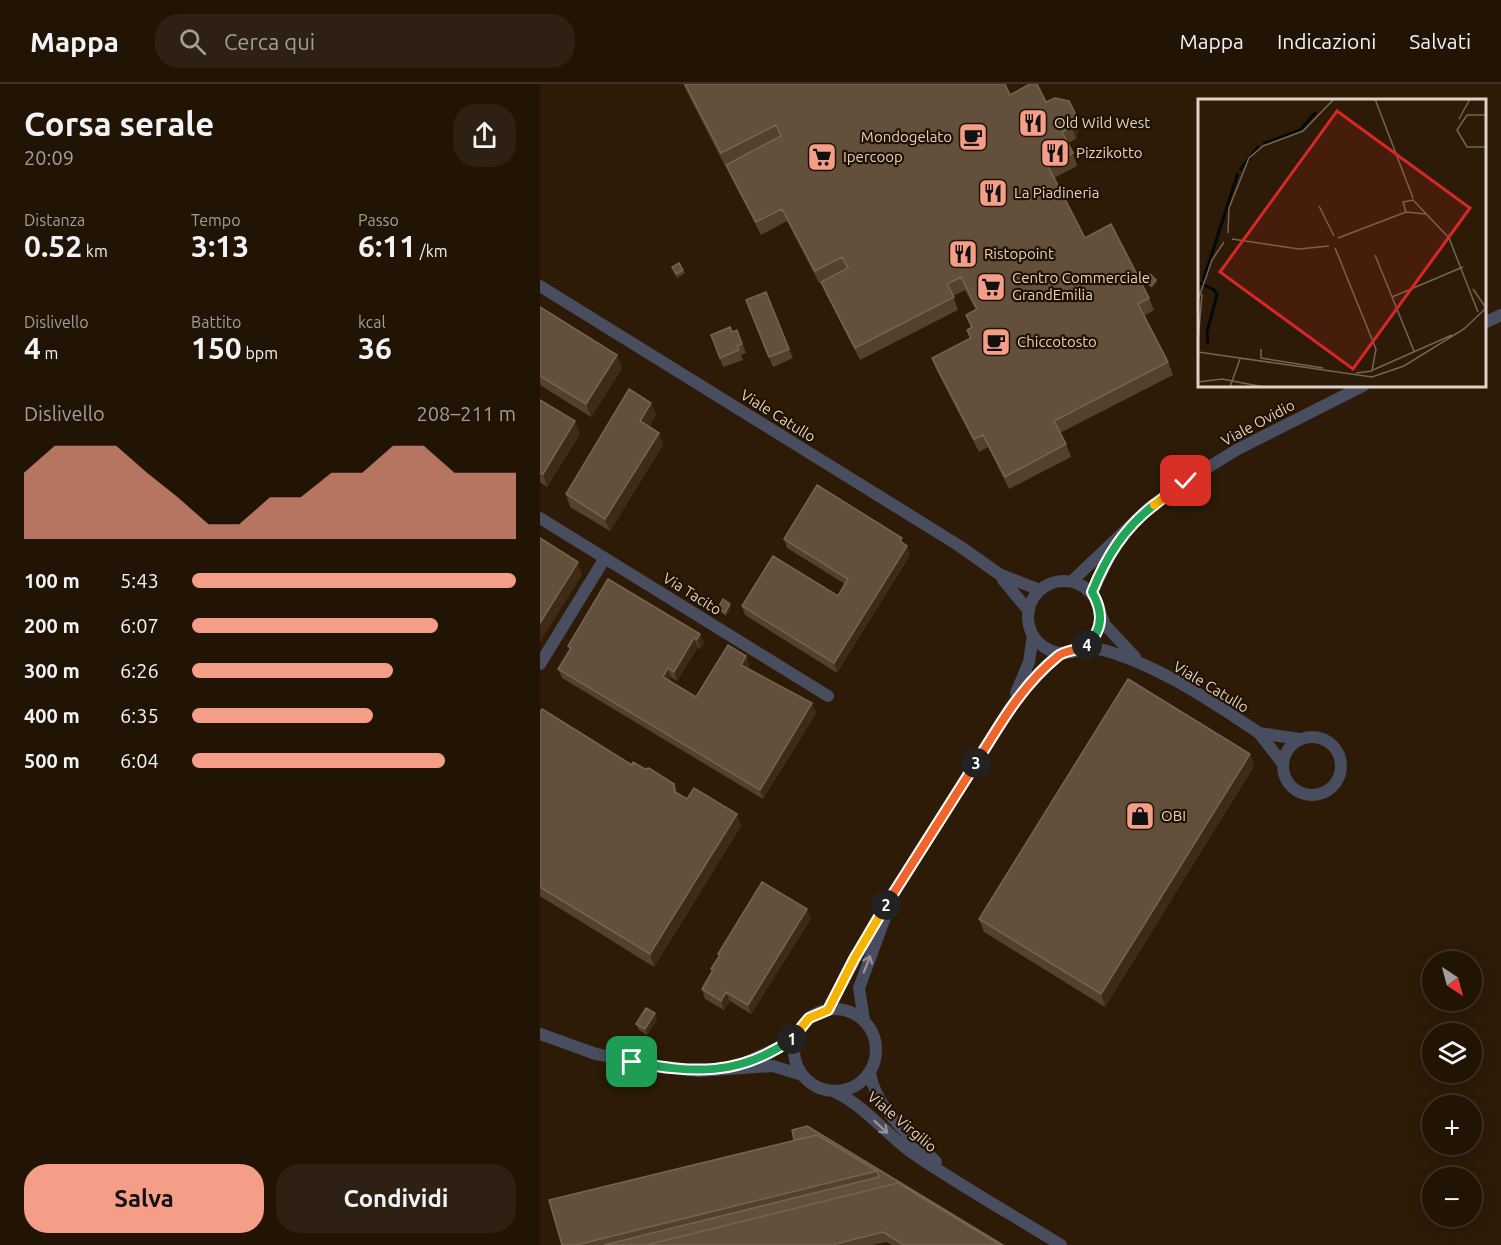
<!DOCTYPE html>
<html lang="it">
<meta charset="utf-8">
<style>
body{margin:0;font-family:Ubuntu,sans-serif;background:#2e2113;color:#f1f3f6;height:100vh;display:flex;flex-direction:column;font-size:22px;white-space:nowrap}
*{box-sizing:border-box;margin:0}
p{font-size:20px;color:#a29e9a}
.icon{flex:none;width:33px;height:33px;fill:none;stroke:currentColor;stroke-width:2;stroke-linecap:round;stroke-linejoin:round}
.map{position:relative;flex:1;overflow:hidden}
.details{display:flex;flex-direction:column;background:#221405;width:540px}
.details>*{flex:none}
.needle{width:39px;rotate:144deg}
.fabs{position:absolute;left:882px;top:867px;display:grid;gap:12px}
.fabs a{display:grid;place-items:center;width:60px;height:60px;border-radius:50%;background:#221405;box-shadow:0 3px 15px #0003,0 0 0 2px #3f3327;font-size:30px}
.pin{position:absolute;display:grid;place-items:center;width:51px;height:51px;color:#fff;margin:-26px;border-radius:12px;box-shadow:0 3px 9px #0006}
.km{position:absolute;width:30px;height:30px;margin:-15px;border-radius:50%;background:#222;color:#fff;font-size:16px;line-height:30px;text-align:center}
.round{display:grid;place-items:center;flex:none;width:63px;height:63px;border-radius:24px;background:#2e2113}
.head{display:flex;align-items:center;justify-content:space-between;height:102px;padding:0 24px}
h1{font-size:33px;font-weight:600;line-height:45px}
.metrics{display:grid;grid-template-columns:repeat(3,1fr);gap:9px;height:102px;padding:6px 24px}
.metrics div{display:grid;align-content:center}
.metrics b{font-size:30px;font-weight:600}
.metrics small{font-size:16px;font-weight:400}
.metrics p{font-size:16px}
.chart{height:168px;padding:12px 24px}
.chart p{display:flex;justify-content:space-between}
.chart svg{width:100%;height:108px;margin-top:6px;fill:#f49e87;opacity:.7}
.cta{display:flex;gap:12px;margin-top:auto;padding:12px 24px}
.cta a{flex:1;height:69px;border-radius:24px;background:#f49e87;color:#111;font-size:24px;font-weight:600;line-height:69px;text-align:center}
.cta a+a{background:#2e2113;color:#f1f3f6}
ul{padding:0 24px;list-style:none;font-size:20px}
li{display:grid;grid-template-columns:96px 72px 1fr;align-items:center;height:45px}
li i{height:15px;border-radius:8px;background:#f49e87}
header{display:flex;align-items:center;gap:36px;box-sizing:border-box;height:84px;padding:0 30px;background:#221405;border-bottom:2px solid #3f3327}
header strong{font-size:28px}
nav{display:flex;gap:33px;margin-inline-start:auto;font-size:21px}
.search{width:420px;height:54px;background:#2e2113;display:flex;align-items:center;gap:15px;box-sizing:border-box;padding:0 21px;border-radius:24px;color:#a29e9a;font-size:22px}
main{display:flex;flex:1;min-height:0}
.map>svg:first-child{display:block}
.lines{fill:none;stroke-linecap:round;stroke-linejoin:round}
.minor{stroke:#494d60;stroke-width:12}
.wall{fill:#54402d}
.shaded-wall{fill:#3e2b17}
.building{fill:#62503d;stroke:#766453;stroke-width:1.5}
.oneway{stroke:#949094}
.split-1-casing{stroke:#fff;stroke-width:12}
.split-2-casing{stroke:#fff;stroke-width:12}
.split-3-casing{stroke:#fff;stroke-width:12}
.split-4-casing{stroke:#fff;stroke-width:12}
.split-5-casing{stroke:#fff;stroke-width:12}
.split-6-casing{stroke:#fff;stroke-width:12}
.split-1{stroke:#22a559;stroke-width:8}
.split-2{stroke:#f5b400;stroke-width:8}
.split-3{stroke:#f0652b;stroke-width:8}
.split-4{stroke:#f0652b;stroke-width:8}
.split-5{stroke:#22a559;stroke-width:8}
.split-6{stroke:#f5b400;stroke-width:8}
.labels{text-anchor:middle;stroke-width:4.5;stroke-linejoin:round;paint-order:stroke}
.poi-label{font-size:15px;fill:#dfd3c7;stroke:#231201;text-anchor:start}
.street-label{font-size:15px;fill:#dfd3c7;stroke:#231201}
.inset-river{fill:none;stroke:#000a0c;stroke-width:3}
.inset-road{fill:none;stroke:#746554;stroke-width:1.5}
.view{fill:#d62828;fill-opacity:0.15;stroke:#d62828;stroke-width:3}
.inset-edge{fill:none;stroke:#dfd3c7;stroke-width:3}
</style>
<header>
<strong>Mappa</strong>
<div class="search"><svg class="icon" aria-label="search" viewBox="0 0 24 24"><circle cx="10" cy="10" r="6"/><path d="M15 15l6 6"/></svg>Cerca qui</div>
<nav><a>Mappa</a><a>Indicazioni</a><a>Salvati</a></nav>
</header>
<main>
<section class="details">
<div class="head"><div><h1>Corsa serale</h1><p>20:09</p></div><a class="round"><svg class="icon" aria-label="share" viewBox="0 0 24 24"><path d="M12 15V3M7 8l5-5 5 5M5 13v7h14v-7"/></svg></a></div>
<div class="metrics">
<div><p>Distanza</p><b>0.52<small> km</small></b></div>
<div><p>Tempo</p><b>3:13</b></div>
<div><p>Passo</p><b>6:11<small> /km</small></b></div>
</div>
<div class="metrics">
<div><p>Dislivello</p><b>4<small> m</small></b></div>
<div><p>Battito</p><b>150<small> bpm</small></b></div>
<div><p>kcal</p><b>36</b></div>
</div>
<div class="chart"><p><span>Dislivello</span>208–211 m</p>
<svg viewBox="0 0 160 44" preserveAspectRatio="none"><path d="M0 44V17L10 6L20 6L30 6L40 17L50 27L60 38L70 38L80 27L90 27L100 17L110 17L120 6L130 6L140 17L150 17L160 17V44z"/></svg>
</div>
<ul>
<li><b>100 m</b>5:43<i style="width:100%"></i></li>
<li><b>200 m</b>6:07<i style="width:76%"></i></li>
<li><b>300 m</b>6:26<i style="width:62%"></i></li>
<li><b>400 m</b>6:35<i style="width:56%"></i></li>
<li><b>500 m</b>6:04<i style="width:78%"></i></li>
</ul>
<div class="cta"><a>Salva</a><a>Condividi</a></div>
</section>
<div class="map">
<svg width="961" height="1161" viewBox="0 0 961 1161">
<rect width="100%" height="100%" fill="#2d1b07"/>
<g class="lines">
<path class="minor" d="M0,202L418,461L459,490L500,506
M944,239L961,231
M0,434L288,612
M463,496L489,527
M488 533a36 36 0 1 1 72 0a36 36 0 1 1-72 0Z
M532,497L610,423L646,397L698,365L823,302
M552,509L572,466
M561,531L565,541L595,573
M545,562C605,572 670,616 719,649
M0,580L65,474
M476,609L489,578L493,551
M743 682a29 29 0 1 1 58 0a29 29 0 1 1-58 0Z
M743,680L719,649L760,655
M254 966a41 41 0 1 1 82 0a41 41 0 1 1-82 0Z
M288,925L333,842L470,624L492,596L520,569
M324,936L319,904L346,831
M0,950L56,970L123,983L159,987L233,982L262,991
M200,981L242,962L256,952
M330,989C336,1026 371,1052 396,1078
M295,1008C325,1022 345,1049 371,1068C419,1101 471,1130 521,1161"/>
</g>
<path class="wall" d="M143,0H465L470,11L506,18L535,29L539,42L536,55L528,59L533,69L537,82L514,94L545,154L609,214L614,226L604,232L628,278L633,291L520,349L526,360L531,373L469,405L448,363L439,368L397,287L392,274L430,255L427,246L431,244L426,231L436,226L425,206L413,212L418,226L320,276L286,210L281,198L279,199L247,137L221,151L191,93L186,81L185,82Z
M132,183L143,186L145,189L137,194Z
M0,223L77,271L82,284L51,333L0,301Z
M209,225L249,265L253,274L233,283Z
M197,246L206,269L201,271L203,276L183,283L171,251L192,248Z
M0,316L40,350L7,403L0,398Z
M111,319L116,331L109,343L119,349L123,361L70,447L30,423L26,410Z
M244,455L364,460L370,471L297,589L205,531L202,522L298,512L305,500L247,464Z
M191,523L186,532L179,527L178,524Z
M160,550L164,559L160,565L158,563L137,597L131,593L129,597L156,613L206,572L209,582L208,584L272,619L276,629L223,715L22,594L18,585L30,567L28,562Z
M0,628L92,681L105,685L134,700L137,709L147,715L197,730L201,742L114,883L0,812Z
M710,670L714,682L565,923L444,848L439,835Z
M271,834L211,930L190,917L184,926L165,915L162,905L172,888L171,885L179,872L178,870Z
M117,936L107,951L99,946L96,940Z
M267,1042L463,1161H352L346,1158L333,1161H22L254,1056Z"/>
<path class="shaded-wall" d="M535,29L539,42L536,55L531,43Z
M616,196L617,199L612,205L611,202Z
M77,271L82,284L51,333L46,320Z
M111,319L116,331L105,350L100,337Z
M35,337L40,350L7,403L3,390Z
M119,349L123,361L70,447L65,435Z
M367,462L370,471L297,589L294,579Z
M38,478L42,491L0,558V539Z
M190,520L191,523L186,532L185,529Z
M160,550L164,559L160,565L157,555Z
M154,554L158,563L137,597L134,588Z
M206,572L209,582L204,590L201,581Z
M128,584L131,593L126,603L123,593Z
M272,619L276,629L223,715L220,706Z
M710,670L714,682L565,923L561,910Z
M197,730L201,742L114,883L110,870Z
M267,825L271,834L211,930L208,921Z
M186,908L190,917L184,926L181,917Z
M115,929L117,936L107,951L105,945Z"/>
<path class="building" d="M145,0H465L470,11L490,0H497L506,18L515,14L529,17L535,29L531,43L522,48L533,69L508,82L545,154L571,140L609,214L598,220L628,278L514,337L526,360L465,393L443,351L434,355L392,274L431,254L427,246L432,243L426,231L437,225L421,193L407,200L414,213L315,264L281,198L308,184L302,173L275,187L242,125L216,138L186,81L241,52L236,41L181,69Z
M139,179L143,186L136,190L132,183Z
M610,190L616,196L611,202L604,197Z
M226,208L249,265L229,273L206,216Z
M0,223L77,271L46,320L0,292Z
M190,243L192,248L197,246L202,260L197,262L199,266L180,274L171,251Z
M89,305L111,319L100,337L119,349L65,435L26,410Z
M0,316L35,337L3,390L0,389Z
M277,401L362,454L360,457L367,462L294,579L202,522L233,472L298,512L308,495L244,455Z
M0,454L38,478L0,539Z
M68,495L160,550L157,555L154,554L134,588L128,584L123,593L156,613L188,561L206,572L201,581L272,619L220,706L18,585L31,564L28,562Z
M183,515L190,520L185,529L178,524Z
M588,595L710,670L561,910L439,835Z
M2,625L92,681L93,678L105,685L109,684L134,700L135,708L147,715L154,704L197,730L110,870L0,803V628Z
M222,798L267,825L208,921L186,908L181,917L162,905L173,886L171,885L180,871L178,870Z
M106,924L115,929L105,945L96,940Z
M267,1042L463,1161H460L358,1099L106,1161H64L339,1093L337,1087L277,1051L254,1056L252,1046Z
M277,1051L337,1087L36,1161H22L9,1116Z
M358,1099L460,1161H364L343,1148L295,1160V1161H106Z"/>
<defs><path id="oneway-shaft" d="M-6 0H5M1.5-3L5.5 0L1.5 3" fill="none" stroke-width="1.6" stroke-linecap="round" stroke-linejoin="round" transform="scale(1.5)"/></defs>
<g class="oneway">
<use href="#oneway-shaft" transform="translate(327 880) rotate(-69)"/>
<use href="#oneway-shaft" transform="translate(341 1043) rotate(43)"/>
</g>
<g class="lines">
<g class="split-1-casing">
<path id="split-1" d="M92,978C153,989 198,993 252,955"/>
</g>
<g class="split-2-casing">
<path id="split-2" d="M252,955L269,934L288,926L314,875L346,821"/>
</g>
<g class="split-3-casing">
<path id="split-3" d="M346,821L436,679"/>
</g>
<g class="split-4-casing">
<path id="split-4" d="M436,679C460,640 482,601 518,572C525,566 538,567 547,561"/>
</g>
<g class="split-5-casing">
<path id="split-5" d="M547,561C564,545 563,527 552,508C566,473 584,444 614,421"/>
</g>
<g class="split-6-casing">
<path id="split-6" d="M614,421L646,397"/>
</g>
<use href="#split-1" class="split-1"/>
<use href="#split-2" class="split-2"/>
<use href="#split-3" class="split-3"/>
<use href="#split-4" class="split-4"/>
<use href="#split-5" class="split-5"/>
<use href="#split-6" class="split-6"/>
</g>
<defs>
<g id="restaurant-square" transform="scale(1.5)"><rect x="-9" y="-9" width="18" height="18" rx="4" fill="#f49e87" stroke="#231201"/><path d="M-5-6h1v4h1v-4h1v4h1v-4h1v5L-1.5 .5V6h-2V.5L-5-1ZM5-6V6H3V1.5H1.5Q1.5-4 5-6Z" fill="#111"/></g>
<g id="cafe-square" transform="scale(1.5)"><rect x="-9" y="-9" width="18" height="18" rx="4" fill="#f49e87" stroke="#231201"/><path d="M-5.5-4.5H6V0H3Q3 3.5 0 3.5H-2.5Q-5.5 3.5-5.5 0ZM3-3.2v2h1.7v-2ZM-6 4.5H4V6H-6Z" fill="#111"/></g>
<g id="supermarket-square" transform="scale(1.5)"><rect x="-9" y="-9" width="18" height="18" rx="4" fill="#f49e87" stroke="#231201"/><path d="M-6-5.5h2.5l.6 2H6L4.5 2H-2.5L-4.4-4H-6ZM-1.5 3.2a1.3 1.3 0 1 0 .1 0ZM3 3.2a1.3 1.3 0 1 0 .1 0Z" fill="#111"/></g>
<g id="shop-square" transform="scale(1.5)"><rect x="-9" y="-9" width="18" height="18" rx="4" fill="#f49e87" stroke="#231201"/><path d="M-5-2.5h2.3a2.7 3.5 0 0 1 5.4 0H5L5.5 6h-11ZM-1.5-2.5h3a1.5 2.3 0 0 0-3 0Z" fill="#111"/></g>
</defs>
<g fill-rule="evenodd">
<use href="#restaurant-square" x="493" y="39"/>
<use href="#cafe-square" x="433" y="53"/>
<use href="#restaurant-square" x="515" y="69"/>
<use href="#supermarket-square" x="282" y="73"/>
<use href="#restaurant-square" x="453" y="109"/>
<use href="#restaurant-square" x="423" y="170"/>
<use href="#supermarket-square" x="451" y="203"/>
<use href="#cafe-square" x="456" y="258"/>
<use href="#shop-square" x="600" y="732"/>
</g>
<g class="labels">
<g class="poi-label">
<text x="514" y="44">Old Wild West</text>
<text x="412" y="58" text-anchor="end">Mondogelato</text>
<text x="536" y="74">Pizzikotto</text>
<text x="303" y="78">Ipercoop</text>
<text x="474" y="114">La Piadineria</text>
<text x="444" y="175">Ristopoint</text>
<text x="472" y="199">Centro Commerciale<tspan x="472" dy="17">GrandEmilia</tspan></text>
<text x="477" y="263">Chiccotosto</text>
<text x="621" y="737">OBI</text>
</g>
<g class="street-label">
<text transform="translate(238 332) rotate(32)" y="5">Viale Catullo</text>
<text transform="translate(718 339) rotate(-28)" y="5">Viale Ovidio</text>
<text transform="translate(152 510) rotate(32)" y="5">Via Tacito</text>
<text transform="translate(671 603) rotate(31)" y="5">Viale Catullo</text>
<text transform="translate(362 1038) rotate(40)" y="5">Viale Virgilio</text>
</g>
</g>
<g transform="translate(658 15)">
<rect width="288" height="288" fill="#2d1b07"/>
<path class="inset-river" d="M65,45L102,31L118,13M42,71L61,47M5,182L40,74M0,183L16,191L19,196L9,233L10,245"/>
<path class="inset-road" d="M177,0L215,99M288,16H269L259,31L269,48H288M261,20L272,0M121,107L136,137M228,115L208,113L205,103L215,101L251,139L280,213M30,134L31,109L51,59L65,47L105,32L136,0M140,139L208,113M34,140L101,150L131,147M137,149L178,250L174,272L158,274M177,156L216,252M275,190L288,209M194,198L265,168M0,201L14,161L26,143M0,243L4,195M63,250V259L125,269M0,253L174,278L206,267L266,230L288,209M175,271L254,236M0,283L24,280L66,288M32,288L42,260"/>
<path class="view" d="M139,12L272,109L155,270L22,173Z"/>
<rect width="288" height="288" class="inset-edge"/>
</g>
</svg>
<div class="fabs">
<a><svg class="needle" viewBox="-14 -14 28 28"><path d="M0-13l5 13h-10z" fill="#e53935"/><path d="M0 13l5-13h-10z" fill="#a29e9a"/></svg></a>
<a><svg class="icon" aria-label="layers" viewBox="0 0 24 24"><path d="M12 4l9 5-9 5-9-5zM3 14l9 5 9-5"/></svg></a>
<a>+</a>
<a>−</a>
</div>
<div class="pin" style="left:92px;top:978px;background:#1e9e55"><svg class="icon" aria-label="arrive" viewBox="0 0 24 24"><path d="M6 21V4h12l-3 4 3 4H6"/></svg></div>
<div class="pin" style="left:646px;top:397px;background:#d93025"><svg class="icon" aria-label="check" viewBox="0 0 24 24"><path d="M5 12l5 5 9-10"/></svg></div>
<b class="km" style="left:252px;top:955px">1</b>
<b class="km" style="left:346px;top:821px">2</b>
<b class="km" style="left:436px;top:679px">3</b>
<b class="km" style="left:547px;top:561px">4</b>
</div>
</main>
